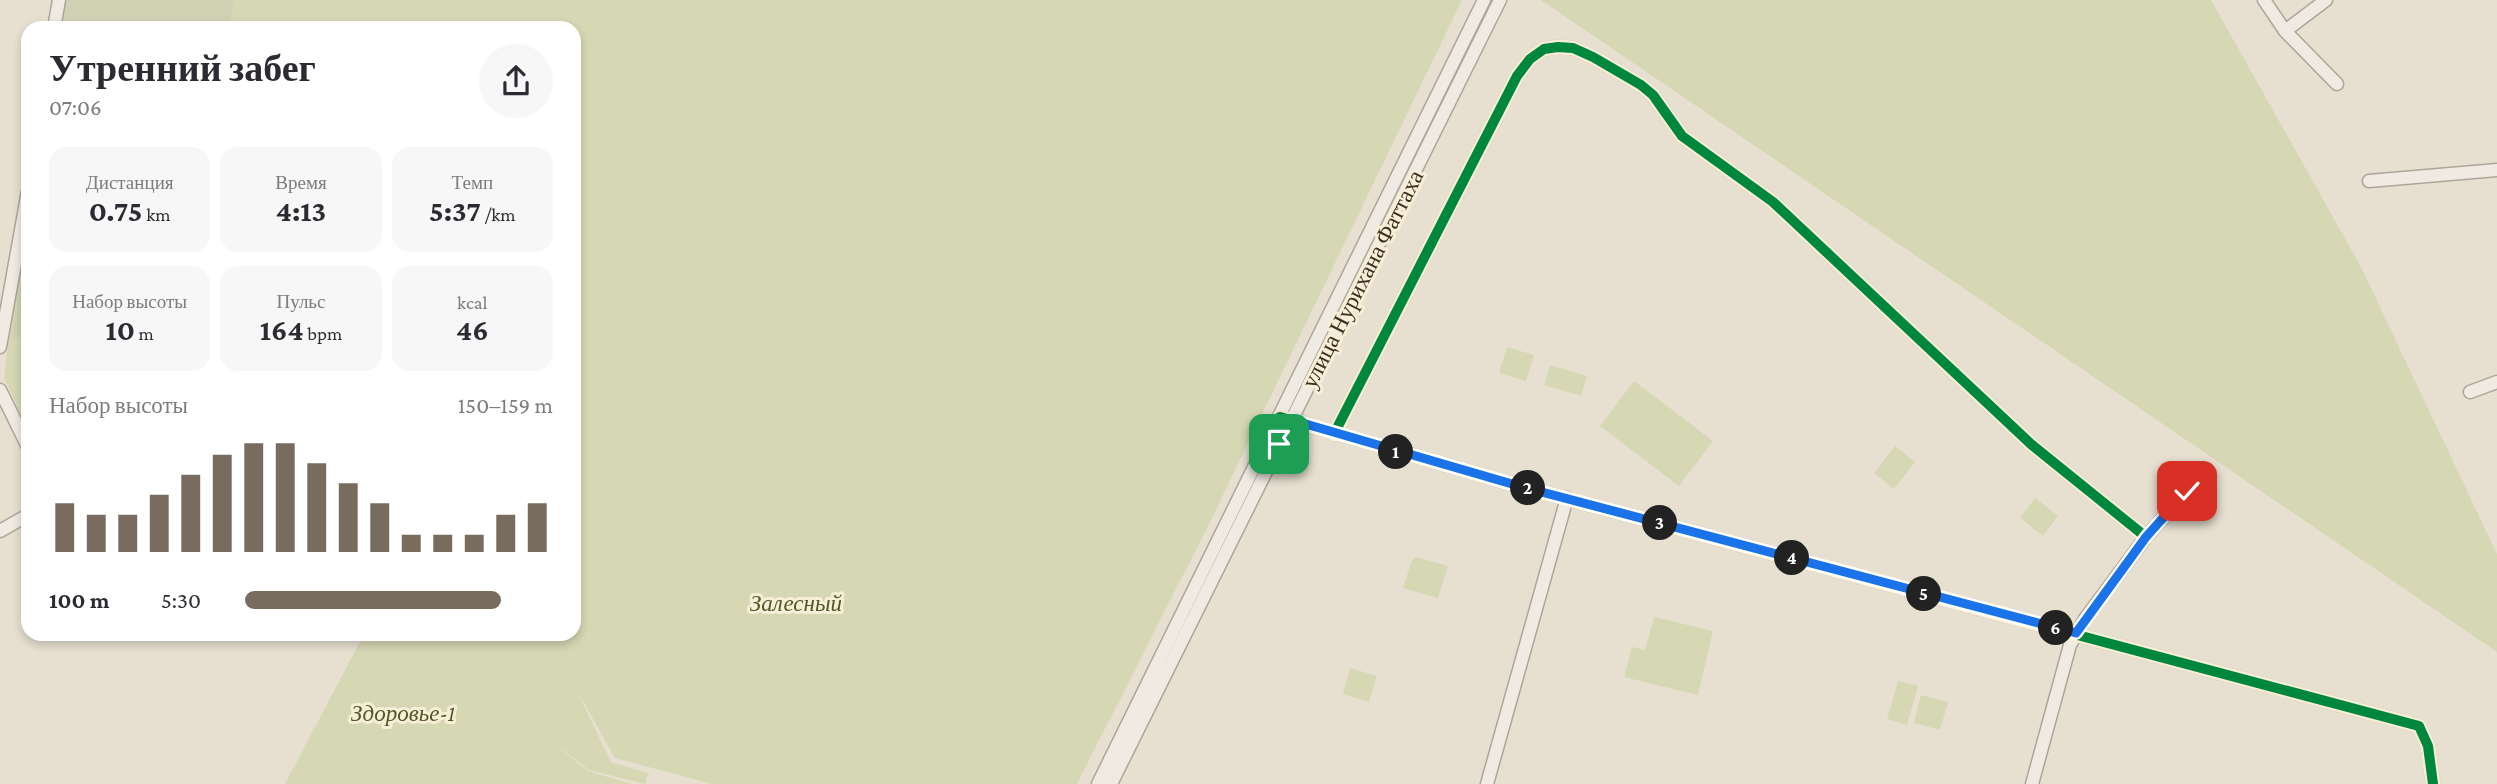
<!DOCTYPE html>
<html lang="ru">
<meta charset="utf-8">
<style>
body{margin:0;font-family:"Crimson Pro",serif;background:#f7f7f7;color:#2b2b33;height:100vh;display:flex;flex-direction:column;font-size:26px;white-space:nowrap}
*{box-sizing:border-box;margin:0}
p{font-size:23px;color:#7c7c81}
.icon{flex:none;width:38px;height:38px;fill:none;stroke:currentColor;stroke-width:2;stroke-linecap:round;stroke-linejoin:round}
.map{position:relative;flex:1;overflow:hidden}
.drawer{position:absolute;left:21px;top:21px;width:560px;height:620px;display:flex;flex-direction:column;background:#fff;border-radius:21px;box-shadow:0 4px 10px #0003}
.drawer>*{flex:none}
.pin{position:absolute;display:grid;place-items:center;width:60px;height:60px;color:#fff;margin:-30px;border-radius:14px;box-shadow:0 4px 10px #0006}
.km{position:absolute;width:35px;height:35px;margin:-18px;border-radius:50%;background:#222;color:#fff;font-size:19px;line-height:35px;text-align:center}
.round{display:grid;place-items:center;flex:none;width:74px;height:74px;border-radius:37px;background:#f7f7f7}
.head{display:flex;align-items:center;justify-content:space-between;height:119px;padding:0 28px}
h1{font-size:38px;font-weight:700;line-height:52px}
.figures{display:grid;grid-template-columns:repeat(3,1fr);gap:10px;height:119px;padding:7px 28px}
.figures div{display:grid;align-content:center;border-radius:18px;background:#f7f7f7;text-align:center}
.figures b{font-size:30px;font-weight:700}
.figures small{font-size:19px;font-weight:400}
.figures p{font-size:19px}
.chart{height:196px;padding:14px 28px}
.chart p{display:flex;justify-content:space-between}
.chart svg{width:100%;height:126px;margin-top:7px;stroke:#786c5e;stroke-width:6}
ul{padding:0 28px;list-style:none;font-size:23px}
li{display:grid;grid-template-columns:112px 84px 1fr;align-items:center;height:52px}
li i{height:18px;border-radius:9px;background:#786c5e}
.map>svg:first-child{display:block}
.green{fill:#d6d7b3}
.cemetery{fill:#d1d1b3}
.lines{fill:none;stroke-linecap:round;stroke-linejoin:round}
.minor-casing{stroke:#ada599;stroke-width:15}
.minor{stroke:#efebe3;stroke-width:12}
.cycleway-casing{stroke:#f7eed8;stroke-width:15}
.cycleway{stroke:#00873e;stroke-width:10}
.route-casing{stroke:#fff;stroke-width:14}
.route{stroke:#1a73e8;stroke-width:9}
.labels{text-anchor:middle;stroke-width:6;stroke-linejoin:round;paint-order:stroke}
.street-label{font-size:23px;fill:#3d2e20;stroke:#f7eed8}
.park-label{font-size:23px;font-style:italic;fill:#4d5a26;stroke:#f7eed8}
</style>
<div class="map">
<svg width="2497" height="784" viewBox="0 0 2497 784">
<rect width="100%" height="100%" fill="#e7e0d1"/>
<path class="green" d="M51,0H1462L1211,520L1077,784H712L615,758L575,687L611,762L648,773L645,784L589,770L540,732L588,771L631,784H285L364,634H574V28H48Z
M1541,0H2211L2361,267L2497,554V652Z
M28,185V430L4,378Z
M1507,347L1534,355L1526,381L1499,373Z
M1550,365L1587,376L1581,396L1544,385Z
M1634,381L1713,441L1679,486L1600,426Z
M1895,446L1915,462L1894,489L1874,473Z
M2035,498L2058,516L2043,536L2020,518Z
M1416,557L1448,566L1438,598L1403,588L1412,560Z
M1654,617L1713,631L1698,695L1624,677L1632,647L1645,650Z
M1350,668L1377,676L1369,702L1343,694Z
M1898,681L1918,686L1907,725L1887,719Z
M1921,695L1948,702L1940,730L1914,723Z"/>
<path class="cemetery" d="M60,0H234L228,28H56Z
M28,225V336L12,338Z"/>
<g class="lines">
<g class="minor-casing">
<path id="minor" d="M2264,0L2285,31L2337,84
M54,28L59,0
M2285,31L2326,0
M2369,181L2497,170
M0,347L28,191
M0,390L28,447
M2470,392L2497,382
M1280,417L1519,486L2419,726L2428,746L2433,784
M1334,434L1517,76L1530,59L1544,49L1558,47L1573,48L1593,57L1641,85L1653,95L1682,136L1773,202L2032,445L2146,537
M0,531L28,515
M1098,784L1484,0
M1111,784L1500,0
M1487,784L1567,498
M2032,784L2070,645L2085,619L2146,537L2187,491"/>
</g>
<use href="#minor" class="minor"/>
<g class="cycleway-casing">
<path id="cycleway" d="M1280,417L1519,486L2419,726L2428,746L2433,784
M1334,434L1517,76L1530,59L1544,49L1558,47L1573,48L1593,57L1641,85L1653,95L1682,136L1773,202L2032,445L2146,537"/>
</g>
<use href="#cycleway" class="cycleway"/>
</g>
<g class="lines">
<g class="route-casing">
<path id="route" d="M1279,444L1292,420L1519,486L2076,633L2146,537L2187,491"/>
</g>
<use href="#route" class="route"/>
</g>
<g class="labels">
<g class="street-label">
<text transform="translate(1362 279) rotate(-63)" y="8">улица Нурихана Фаттаха</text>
</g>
<g class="park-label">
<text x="796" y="611">Залесный</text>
<text x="403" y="721">Здоровье-1</text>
</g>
</g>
</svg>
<div class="pin" style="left:1279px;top:444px;background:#1e9e55"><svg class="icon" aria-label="arrive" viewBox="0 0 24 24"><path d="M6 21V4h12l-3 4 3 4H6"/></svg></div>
<div class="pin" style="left:2187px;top:491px;background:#d93025"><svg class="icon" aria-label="check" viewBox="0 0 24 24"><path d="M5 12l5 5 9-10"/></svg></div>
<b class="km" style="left:1396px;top:452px">1</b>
<b class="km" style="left:1528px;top:488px">2</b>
<b class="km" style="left:1660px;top:523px">3</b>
<b class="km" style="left:1792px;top:558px">4</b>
<b class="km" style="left:1924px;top:594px">5</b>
<b class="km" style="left:2056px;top:628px">6</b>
<section class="drawer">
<div class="head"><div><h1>Утренний забег</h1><p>07:06</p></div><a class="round"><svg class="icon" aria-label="share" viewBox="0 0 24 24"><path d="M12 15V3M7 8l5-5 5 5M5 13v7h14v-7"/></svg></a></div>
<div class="figures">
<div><p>Дистанция</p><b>0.75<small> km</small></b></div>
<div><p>Время</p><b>4:13</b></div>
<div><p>Темп</p><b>5:37<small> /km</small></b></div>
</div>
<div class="figures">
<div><p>Набор высоты</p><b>10<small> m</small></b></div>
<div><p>Пульс</p><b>164<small> bpm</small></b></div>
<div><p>kcal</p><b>46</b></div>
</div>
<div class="chart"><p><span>Набор высоты</span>150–159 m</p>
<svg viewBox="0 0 160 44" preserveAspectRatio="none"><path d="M5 44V27M15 44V31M25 44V31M35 44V24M45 44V17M55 44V10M65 44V6M75 44V6M85 44V13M95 44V20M105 44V27M115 44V38M125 44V38M135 44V38M145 44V31M155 44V27"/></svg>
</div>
<ul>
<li><b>100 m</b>5:30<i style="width:83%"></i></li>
</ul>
</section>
</div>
